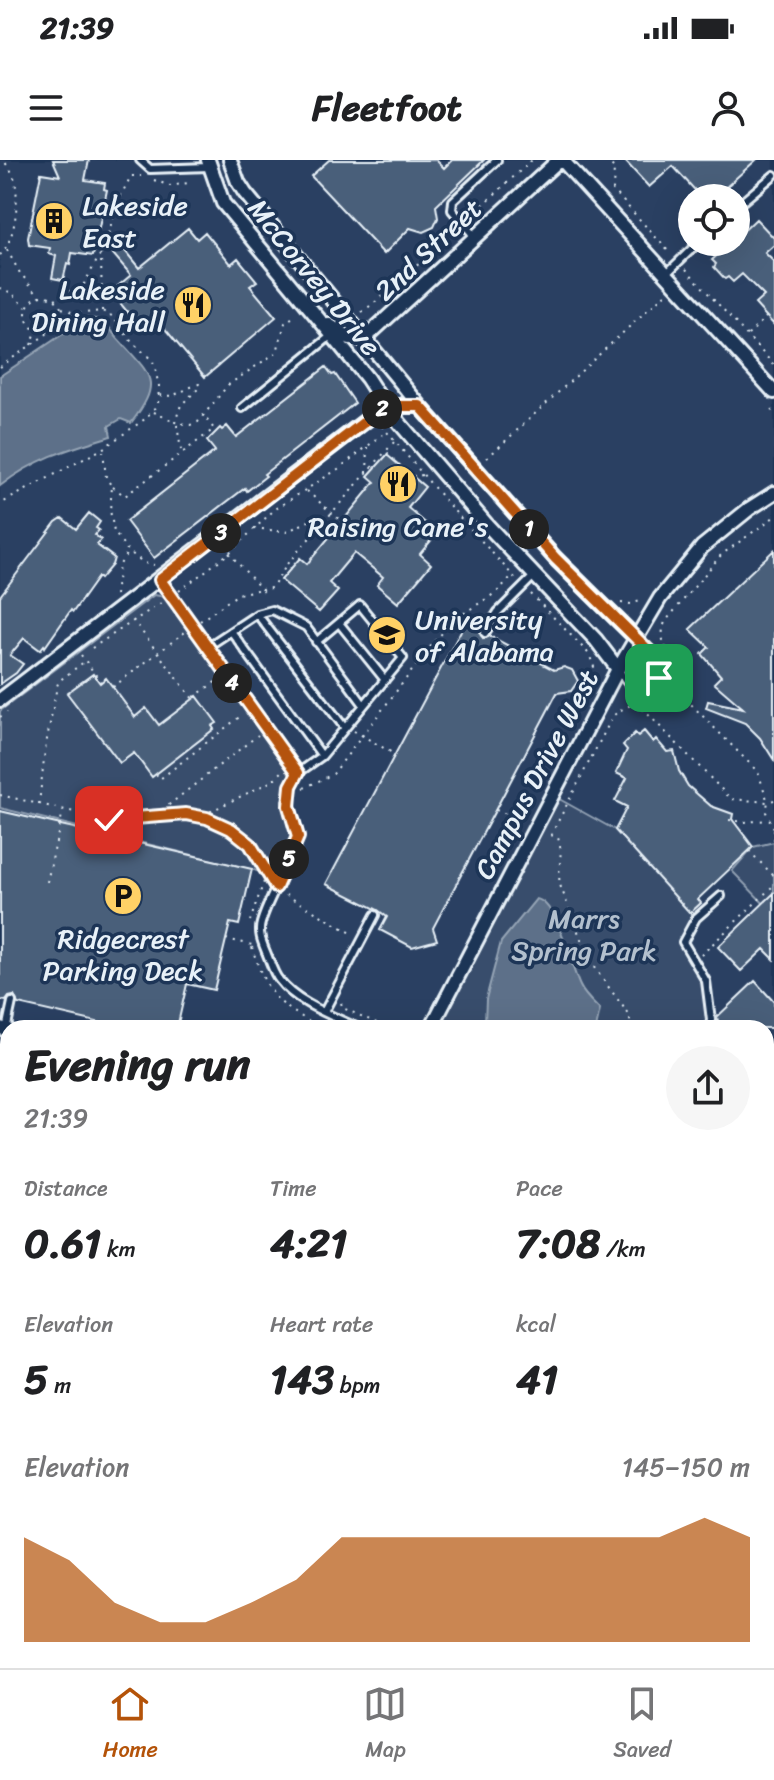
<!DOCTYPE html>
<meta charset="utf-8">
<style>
body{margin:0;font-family:Sriracha,sans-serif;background:#f6f6f6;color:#202124;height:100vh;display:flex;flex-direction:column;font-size:30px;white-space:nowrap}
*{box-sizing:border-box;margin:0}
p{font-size:26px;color:#757577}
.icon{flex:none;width:44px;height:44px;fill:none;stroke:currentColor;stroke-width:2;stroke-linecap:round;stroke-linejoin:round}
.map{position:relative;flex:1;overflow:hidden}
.drawer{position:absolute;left:0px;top:860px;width:774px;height:648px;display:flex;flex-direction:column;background:#fff;border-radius:24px 24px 0 0;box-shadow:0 8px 32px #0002}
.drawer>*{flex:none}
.buttons{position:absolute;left:678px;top:24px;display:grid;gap:16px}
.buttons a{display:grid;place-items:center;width:72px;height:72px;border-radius:50%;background:#fff;box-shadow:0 8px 32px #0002;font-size:40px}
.pin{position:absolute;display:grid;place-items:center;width:68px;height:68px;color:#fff;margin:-34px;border-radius:16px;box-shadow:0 4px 12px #0006}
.km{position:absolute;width:40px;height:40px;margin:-20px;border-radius:50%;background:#222;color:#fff;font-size:22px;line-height:40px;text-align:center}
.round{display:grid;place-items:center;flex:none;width:84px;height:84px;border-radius:42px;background:#f6f6f6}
.headline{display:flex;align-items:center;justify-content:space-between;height:136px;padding:0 24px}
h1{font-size:44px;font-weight:800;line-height:60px}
.metrics{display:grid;grid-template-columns:repeat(3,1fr);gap:12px;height:136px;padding:8px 24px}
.metrics div{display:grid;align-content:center}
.metrics b{font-size:40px;font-weight:800}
.metrics small{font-size:22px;font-weight:400}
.metrics p{font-size:22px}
.chart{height:224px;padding:16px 24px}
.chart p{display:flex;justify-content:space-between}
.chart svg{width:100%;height:144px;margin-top:8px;fill:#b45309;opacity:.7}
.status{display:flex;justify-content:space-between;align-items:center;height:56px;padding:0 40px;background:#fff;direction:ltr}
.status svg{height:22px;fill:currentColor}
header{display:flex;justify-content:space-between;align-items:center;height:104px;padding:0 24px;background:#fff;font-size:36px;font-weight:800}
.tab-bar{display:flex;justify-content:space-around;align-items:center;height:112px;border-top:2px solid #e0e0e0;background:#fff;font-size:22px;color:#757577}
.tab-bar a{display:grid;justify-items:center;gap:4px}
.tab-bar .current{color:#b45309}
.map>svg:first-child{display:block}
.built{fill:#2a4162;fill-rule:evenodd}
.green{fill:#374d6c;stroke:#909fb2;stroke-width:2}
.water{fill:#5d7089;stroke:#95a4b5;stroke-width:2}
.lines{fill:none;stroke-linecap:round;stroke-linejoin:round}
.stream{stroke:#95a4b5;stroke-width:4}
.building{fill:#495e7a;stroke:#e8f1f8;stroke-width:2}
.service-casing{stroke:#e8f1f8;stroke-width:12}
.minor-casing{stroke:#e8f1f8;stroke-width:18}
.path{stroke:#e8f1f8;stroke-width:2;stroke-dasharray:2 6;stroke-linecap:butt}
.service{stroke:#1d3557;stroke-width:6}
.minor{stroke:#1d3557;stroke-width:12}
.route-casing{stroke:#fff;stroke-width:16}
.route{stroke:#b45309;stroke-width:10}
.labels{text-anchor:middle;stroke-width:7;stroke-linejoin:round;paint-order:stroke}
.poi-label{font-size:28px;fill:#e8f1f8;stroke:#1d3557;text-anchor:start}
.street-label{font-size:28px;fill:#e8f1f8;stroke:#1d3557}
.park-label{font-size:28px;fill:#b3c0ce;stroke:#1d3557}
</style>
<div class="status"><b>21:39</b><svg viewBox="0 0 49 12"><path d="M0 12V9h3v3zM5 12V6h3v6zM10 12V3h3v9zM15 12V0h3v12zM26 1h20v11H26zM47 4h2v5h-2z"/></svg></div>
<header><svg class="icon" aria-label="menu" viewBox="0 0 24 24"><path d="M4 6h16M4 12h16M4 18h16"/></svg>Fleetfoot<svg class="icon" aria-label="person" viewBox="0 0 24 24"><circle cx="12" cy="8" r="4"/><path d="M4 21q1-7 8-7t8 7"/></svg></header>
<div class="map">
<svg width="774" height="1508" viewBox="0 0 774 1508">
<rect width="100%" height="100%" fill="#1d3557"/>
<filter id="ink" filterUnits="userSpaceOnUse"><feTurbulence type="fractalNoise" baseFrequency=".0125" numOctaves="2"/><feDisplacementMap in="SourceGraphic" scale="16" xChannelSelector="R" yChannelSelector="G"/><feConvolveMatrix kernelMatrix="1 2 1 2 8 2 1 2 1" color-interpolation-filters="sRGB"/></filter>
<g filter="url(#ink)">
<path class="built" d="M0,0H774V1508H85V1500H766V868H8V1263L0,1257ZM692,38H736V82H692Z"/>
<path class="green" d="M154,435L166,437L291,611L282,641L291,675L274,715L0,648V551Z
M552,635L615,670L696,758L683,782L706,821L712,868H431Z
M774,682V754L732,711L753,687Z
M766,929L774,938V1005L766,1014Z"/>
<path class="water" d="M87,158L104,160C109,167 114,175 120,181C150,215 164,220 131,263L121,259L109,266L111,276C68,289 36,298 0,326V216Z
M536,739C558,742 570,806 580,826C584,835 593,843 600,850L596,868H491L485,862L486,839L501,782Z"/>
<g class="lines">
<path class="stream" d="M0,941L8,943"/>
</g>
<path class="building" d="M53,0H89L85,20L105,23L104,29L107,30L93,96L72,93L70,105L67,104L63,120L52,118L56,96L49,94L50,88L29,85L28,78L41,13L60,16Z
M329,0H436L444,8L452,0H484L436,46L438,58L434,67L423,72L410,68L384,94L311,16Z
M624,0H756L714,38H702L673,6L649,27Z
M756,59L774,78V85L765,93L774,102V165L755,144L764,136L742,114L733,122L728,117L725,119L714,107L716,104L712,100L732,82H736V78Z
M188,68L197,79L205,72L231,104L238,98L257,121L250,126L276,157L205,217L157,159L145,168L140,162L138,165L111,132L131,115L113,94L122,87L139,108Z
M326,207L332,215L335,214L355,243L264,314L266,316L247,331L245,328L154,398L126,361L215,291L207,281L220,268L222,270L227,266L236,277Z
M387,295L425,327L408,348L437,373L420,394L431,404L398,443L377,425L383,417L354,393L329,423L338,431L319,452L281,420L300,398L307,404L375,322L368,316Z
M89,353L100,362L96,368L99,370L95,375L101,380L97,385L114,398L112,405L100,419L98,417L73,452L71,450L45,487L44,485L40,490L24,478L10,495L23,504L16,513L0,524V436L56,362L62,358L76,369Z
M774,390V600L760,578L745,563L706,548L708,541L743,548L714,523L721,516L702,494L709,487L690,469Z
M465,463L480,470L483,478L490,476L554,510L564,507L572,510L578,521L571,531L557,533L433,768L437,780L412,787L380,770L387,757L378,750L326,724Z
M93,514L100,523L106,518L135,557L146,548L159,565L197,536L217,563L212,566L214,569L152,617L134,593L120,603L67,533Z
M644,571L653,582L656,579L667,592L674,591L679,611L688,626L711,646L733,654L732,659L753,687L698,739L701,743L690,753L615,670L627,647L615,641L627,618L616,613L627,590L623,585L635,573L638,576Z
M0,651L252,709L239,765L230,763L214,830L187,824L177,868H123L18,844L14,836L9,837L6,841L0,840Z
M774,733V799L764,789L741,811L718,787Z
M755,821L774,842V868H720L717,857Z"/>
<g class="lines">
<g class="service-casing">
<path id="service" d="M140,0L150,9L209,7
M736,47L774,15
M475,77L452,50L453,41L497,0
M667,113L699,82
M242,248L332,175
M160,420L298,613C278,650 304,660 296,684C287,711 269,735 261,763C258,773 262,782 266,792C270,801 273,813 279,820C296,843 333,856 358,868
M257,454L344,567
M339,463L385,520
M231,471L322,596
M485,473L498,452L535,415
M207,487L257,454L272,450L306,467L364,545
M618,509C622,514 625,521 630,525C642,534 664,523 661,507C658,495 644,486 636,478
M298,613L322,596L403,498L360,445L316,482
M324,852L375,755
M712,868L706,821L683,782L696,758L721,736
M6,870L12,842
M766,929L774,938
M766,1014L774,1005
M490,1508L493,1500
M555,1508L564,1500"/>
</g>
<g class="minor-casing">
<path id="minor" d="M208,0L223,43L332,175L367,218L385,246L488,366L596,480L618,509
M230,0L238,22L245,33L420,246L555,398L636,478
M562,0L774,232
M327,164L350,178L364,179
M364,179L559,0
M385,246H420
M0,540L385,246
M0,868L8,870
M431,868L618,509L660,438L702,387L749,349L774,333
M0,1271L4,1272L3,1289H0
M766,1291L774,1296
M265,1500L267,1508
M99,1508L106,1500"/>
</g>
<path class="path" d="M606,0L614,8L613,30L670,93
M154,20L170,26L188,23
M471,56L532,0
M7,90L20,113L40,136
M101,93L102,151
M0,95C16,80 20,37 14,17C12,11 7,5 3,0
M686,109L774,205
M0,128L12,133L26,147
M26 154a18 18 0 1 1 36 0a18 18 0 1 1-36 0Z
M55,139L84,124L105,86L118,41L131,16H141
M62,148L74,153
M362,152L382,137L455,71
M748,175L766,157
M31,185L36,172
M0,207L75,154L102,151L112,156L131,181L153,201L159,226L158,244L145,259L102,289L0,344
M160,235C176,239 184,228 199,224L200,227L181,245L175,262L190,265L198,262L228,225L277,192L285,163L293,157
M771,250L774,252
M154,252L174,262
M177,265L181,290
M382,266L447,343L515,418
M103,291L106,317L112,327L110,350L114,372L128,391L144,403L154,405
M387,293L406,311
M487,298L667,132
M407,310L415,317L422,315
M367,313L368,287
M113,327L125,336L214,269L204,256
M307,331L342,362
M254,368L286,372L317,357L331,354
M229,393L261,429L272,428L286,406
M291,409L286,405L394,282
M179,431L229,393L274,350L338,309L386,272
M531,434L589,494L594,507L595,523
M115,435L119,406L128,391
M621,443L631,444L643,440
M133,460L193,539
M200,461L238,434L261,429L267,435
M92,488L164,441
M81,495L101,522
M113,527L185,472
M194,537L218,520
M637,543L731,639L768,642L758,612L677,530L674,523
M0,557L7,552
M354,571L394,594
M156,614L160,619L242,555
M304,628L333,614L434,482L455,459L497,432L512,416
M0,635L109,660L186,654L207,658L231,669L250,684L267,713L250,761
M774,640L768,642L766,652L774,668
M39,644L45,590L57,526L59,521L85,501
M496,650L524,661
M156,655L258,575
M203,655L272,621L284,610
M729,660L744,662L770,660
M774,670V685
M551,675L613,556C637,533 673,550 673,510C674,489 656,488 665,462L721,395L774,357
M551,675L558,678C564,695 557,708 560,725L590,802L630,856V868
M749,691L774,716
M47,722L63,651
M286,735L353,774
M226,779L252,785
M252,787C267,837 278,845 322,868
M701,795L774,725
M341,843L343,848L388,868
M476,865L478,868
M0,893L8,895
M0,1038L8,1037
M772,1140H774
M767,1204L774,1217
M767,1204L774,1202
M766,1337L774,1332
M766,1350L773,1367
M766,1459L774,1446
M766,1468L774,1478
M500,1505L507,1507L517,1500
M709,1508L719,1500"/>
<use href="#service" class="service"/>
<use href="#minor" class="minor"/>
</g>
</g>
<g class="lines" filter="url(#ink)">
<g class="route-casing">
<path id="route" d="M109,660L186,654L207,658L231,669L250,684L276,727L298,677L289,646L291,626L298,613L160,420L385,246H420L555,398L653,495L660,506L659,518"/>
</g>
<use href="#route" class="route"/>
</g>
<defs>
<g id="building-disc" transform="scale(2)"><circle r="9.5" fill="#ffd166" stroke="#1d3557"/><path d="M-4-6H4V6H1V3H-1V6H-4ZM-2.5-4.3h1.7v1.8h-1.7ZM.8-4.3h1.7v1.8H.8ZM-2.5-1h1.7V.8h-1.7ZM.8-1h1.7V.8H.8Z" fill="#111"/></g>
<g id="restaurant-disc" transform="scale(2)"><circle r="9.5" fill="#ffd166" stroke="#1d3557"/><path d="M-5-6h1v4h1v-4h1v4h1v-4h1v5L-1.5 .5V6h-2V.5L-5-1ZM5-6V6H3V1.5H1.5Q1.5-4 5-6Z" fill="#111"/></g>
<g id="university-disc" transform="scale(2)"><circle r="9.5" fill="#ffd166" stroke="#1d3557"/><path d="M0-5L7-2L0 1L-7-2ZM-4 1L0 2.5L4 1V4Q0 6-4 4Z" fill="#111"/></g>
<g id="parking-disc" transform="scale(2)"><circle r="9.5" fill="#ffd166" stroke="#1d3557"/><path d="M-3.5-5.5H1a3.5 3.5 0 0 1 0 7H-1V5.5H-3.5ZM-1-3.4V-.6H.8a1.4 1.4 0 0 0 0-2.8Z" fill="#111"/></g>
</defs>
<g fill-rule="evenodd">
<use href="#building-disc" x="54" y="61"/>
<use href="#restaurant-disc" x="193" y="145"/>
<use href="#restaurant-disc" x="398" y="324"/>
<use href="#university-disc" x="387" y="475"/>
<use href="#parking-disc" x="123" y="736"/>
</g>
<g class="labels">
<g class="poi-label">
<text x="82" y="55">Lakeside<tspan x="82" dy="32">East</tspan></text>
<text x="165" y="139" text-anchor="end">Lakeside<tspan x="165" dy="32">Dining Hall</tspan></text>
<text x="398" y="376" text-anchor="middle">Raising Cane's</text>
<text x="415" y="469">University<tspan x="415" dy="32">of Alabama</tspan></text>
<text x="123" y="788" text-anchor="middle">Ridgecrest<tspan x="123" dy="32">Parking Deck</tspan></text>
</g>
<g class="street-label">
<text transform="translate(428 89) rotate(-43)" y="10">2nd Street</text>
<text transform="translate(315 117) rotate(51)" y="10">McCorvey Drive</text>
<text transform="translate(536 614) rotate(-62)" y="10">Campus Drive West</text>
</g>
<g class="park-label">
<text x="584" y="768">Marrs<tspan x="584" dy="32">Spring Park</tspan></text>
</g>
</g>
</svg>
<div class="buttons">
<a><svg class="icon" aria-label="locate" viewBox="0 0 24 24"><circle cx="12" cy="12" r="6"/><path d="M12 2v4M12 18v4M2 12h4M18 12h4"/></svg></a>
</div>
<div class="pin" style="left:659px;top:518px;background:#1e9e55"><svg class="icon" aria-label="arrive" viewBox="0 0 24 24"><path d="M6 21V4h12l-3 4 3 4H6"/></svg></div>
<div class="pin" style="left:109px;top:660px;background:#d93025"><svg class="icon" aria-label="check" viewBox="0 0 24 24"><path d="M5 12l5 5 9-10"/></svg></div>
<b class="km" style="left:529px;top:369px">1</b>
<b class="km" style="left:382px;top:249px">2</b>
<b class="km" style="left:221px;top:373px">3</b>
<b class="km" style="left:232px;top:523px">4</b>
<b class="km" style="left:289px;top:699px">5</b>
<section class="drawer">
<div class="headline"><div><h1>Evening run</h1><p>21:39</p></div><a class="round"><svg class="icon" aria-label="share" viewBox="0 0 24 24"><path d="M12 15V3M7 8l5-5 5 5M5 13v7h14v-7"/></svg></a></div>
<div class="metrics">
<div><p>Distance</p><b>0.61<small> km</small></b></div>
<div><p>Time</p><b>4:21</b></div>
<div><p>Pace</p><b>7:08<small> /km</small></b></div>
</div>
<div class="metrics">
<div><p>Elevation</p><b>5<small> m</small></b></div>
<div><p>Heart rate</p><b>143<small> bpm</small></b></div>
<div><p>kcal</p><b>41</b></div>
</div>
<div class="chart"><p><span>Elevation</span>145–150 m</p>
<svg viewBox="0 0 160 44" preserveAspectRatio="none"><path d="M0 44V12L10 19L20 32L30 38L40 38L50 32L60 25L70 12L80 12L90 12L100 12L110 12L120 12L130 12L140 12L150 6L160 12V44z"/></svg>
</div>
</section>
</div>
<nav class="tab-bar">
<a class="current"><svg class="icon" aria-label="home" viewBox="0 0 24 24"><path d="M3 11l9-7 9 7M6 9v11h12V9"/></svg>Home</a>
<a><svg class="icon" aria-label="map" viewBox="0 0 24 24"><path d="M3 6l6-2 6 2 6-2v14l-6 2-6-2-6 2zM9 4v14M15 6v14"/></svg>Map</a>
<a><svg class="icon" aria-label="saved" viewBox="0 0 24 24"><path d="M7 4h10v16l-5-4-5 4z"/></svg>Saved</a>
</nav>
